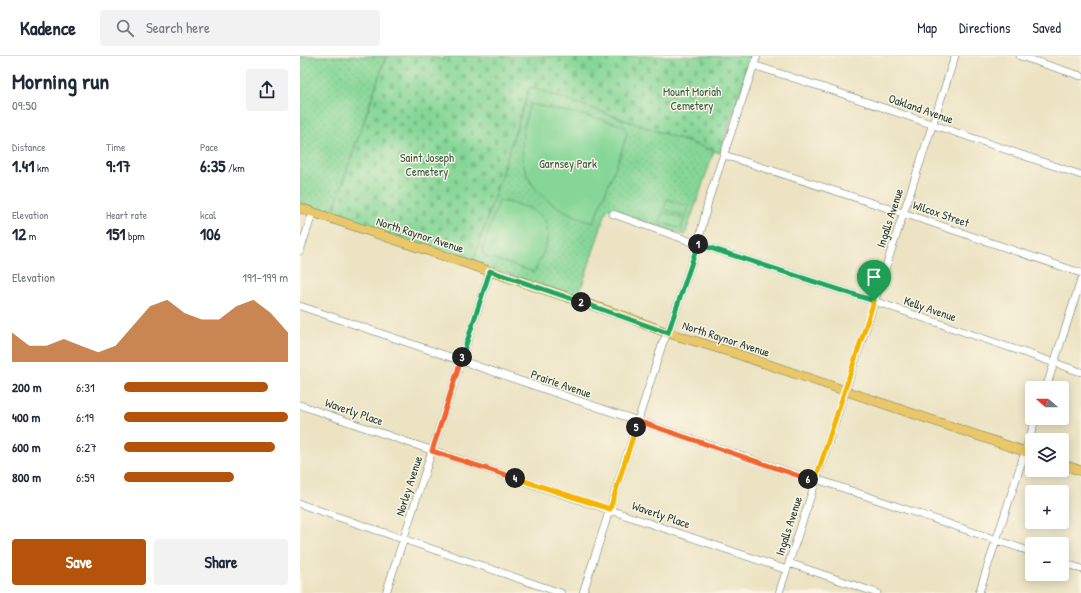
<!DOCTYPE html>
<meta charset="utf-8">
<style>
body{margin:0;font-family:"Patrick Hand",sans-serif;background:#f2f2f3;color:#1f2937;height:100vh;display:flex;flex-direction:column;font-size:15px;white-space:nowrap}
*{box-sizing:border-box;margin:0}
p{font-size:13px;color:#747a83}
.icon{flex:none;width:22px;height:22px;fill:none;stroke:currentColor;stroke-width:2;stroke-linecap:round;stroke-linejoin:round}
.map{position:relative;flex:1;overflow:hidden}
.details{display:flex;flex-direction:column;background:#fff;width:300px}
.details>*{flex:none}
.needle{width:26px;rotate:290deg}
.fabs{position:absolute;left:725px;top:325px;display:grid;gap:8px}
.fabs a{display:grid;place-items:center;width:44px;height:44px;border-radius:4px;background:#fff;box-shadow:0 2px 10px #0003;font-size:20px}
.pin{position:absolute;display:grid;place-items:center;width:34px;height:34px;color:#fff;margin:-41px -17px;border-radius:50% 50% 50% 0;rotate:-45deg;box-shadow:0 0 4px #0007}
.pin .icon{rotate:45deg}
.km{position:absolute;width:20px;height:20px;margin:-10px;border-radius:50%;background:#222;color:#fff;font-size:11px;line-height:20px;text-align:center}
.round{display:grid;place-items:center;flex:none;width:42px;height:42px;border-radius:4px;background:#f2f2f3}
.head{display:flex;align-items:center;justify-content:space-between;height:68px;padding:0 12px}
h1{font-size:22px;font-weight:700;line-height:30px}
.stats{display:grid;grid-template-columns:repeat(3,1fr);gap:6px;height:68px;padding:4px 12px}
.stats div{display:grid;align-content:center}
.stats b{font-size:17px;font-weight:700}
.stats small{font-size:11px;font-weight:400}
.stats p{font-size:11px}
.chart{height:112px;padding:8px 12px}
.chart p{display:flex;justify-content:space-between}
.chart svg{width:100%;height:72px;margin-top:4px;fill:#b45309;opacity:.7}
.button{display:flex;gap:8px;margin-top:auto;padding:8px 12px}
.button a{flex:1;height:46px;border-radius:4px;background:#b45309;color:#fff;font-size:16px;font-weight:700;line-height:46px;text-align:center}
.button a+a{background:#f2f2f3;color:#1f2937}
ul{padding:0 12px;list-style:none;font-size:13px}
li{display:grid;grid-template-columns:64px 48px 1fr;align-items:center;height:30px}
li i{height:10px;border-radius:5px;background:#b45309}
header{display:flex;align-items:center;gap:24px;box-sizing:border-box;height:56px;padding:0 20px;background:#fff;border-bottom:1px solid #e0e1e3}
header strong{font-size:19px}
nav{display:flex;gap:22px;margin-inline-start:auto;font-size:14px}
.search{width:280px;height:36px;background:#f2f2f3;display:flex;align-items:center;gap:10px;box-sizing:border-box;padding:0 14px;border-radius:4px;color:#747a83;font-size:15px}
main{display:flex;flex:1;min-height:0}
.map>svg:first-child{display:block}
.cemetery{fill:url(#cemetery-stones);stroke:#528a66}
.park{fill:url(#park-dots);stroke:#528a66}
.pitch{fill:#86d797;stroke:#528a66}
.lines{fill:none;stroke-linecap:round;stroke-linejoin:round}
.minor-casing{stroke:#676;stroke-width:8}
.major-casing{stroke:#676;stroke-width:10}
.minor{stroke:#fff;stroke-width:7}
.major{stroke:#eac769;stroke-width:9}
.split-1-casing{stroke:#fff;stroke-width:8}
.split-2-casing{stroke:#fff;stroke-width:8}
.split-3-casing{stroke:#fff;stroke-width:8}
.split-4-casing{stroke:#fff;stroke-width:8}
.split-5-casing{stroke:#fff;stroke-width:8}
.split-6-casing{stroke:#fff;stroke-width:8}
.split-7-casing{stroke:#fff;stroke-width:8}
.split-1{stroke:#22a559;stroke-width:5}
.split-2{stroke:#22a559;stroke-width:5}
.split-3{stroke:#22a559;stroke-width:5}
.split-4{stroke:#f0652b;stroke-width:5}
.split-5{stroke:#f5b400;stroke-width:5}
.split-6{stroke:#f0652b;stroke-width:5}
.split-7{stroke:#f5b400;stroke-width:5}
.labels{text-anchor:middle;stroke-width:3;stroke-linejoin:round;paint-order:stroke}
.park-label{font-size:12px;fill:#345c48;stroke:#fcf5e5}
.street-label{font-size:12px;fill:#1f3d34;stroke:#fcf5e5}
</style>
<header>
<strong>Kadence</strong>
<div class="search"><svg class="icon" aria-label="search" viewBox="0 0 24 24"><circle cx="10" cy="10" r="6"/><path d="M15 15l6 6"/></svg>Search here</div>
<nav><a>Map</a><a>Directions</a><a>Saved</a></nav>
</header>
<main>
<section class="details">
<div class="head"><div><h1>Morning run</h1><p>09:50</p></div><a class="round"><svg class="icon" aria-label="share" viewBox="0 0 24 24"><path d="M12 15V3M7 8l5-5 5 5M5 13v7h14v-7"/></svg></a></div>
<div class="stats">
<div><p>Distance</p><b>1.41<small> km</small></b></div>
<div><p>Time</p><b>9:17</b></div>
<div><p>Pace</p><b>6:35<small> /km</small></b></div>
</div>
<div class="stats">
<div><p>Elevation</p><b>12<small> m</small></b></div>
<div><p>Heart rate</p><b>151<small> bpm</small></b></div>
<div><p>kcal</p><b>106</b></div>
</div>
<div class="chart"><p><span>Elevation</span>191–199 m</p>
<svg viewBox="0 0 160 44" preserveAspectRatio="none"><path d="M0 44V26L10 34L20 34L30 30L40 34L50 38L60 34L70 22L80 10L90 6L100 14L110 18L120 18L130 10L140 6L150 14L160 26V44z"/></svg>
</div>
<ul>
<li><b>200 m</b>6:31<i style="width:88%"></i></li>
<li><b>400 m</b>6:19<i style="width:100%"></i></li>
<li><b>600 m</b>6:27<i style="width:92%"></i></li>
<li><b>800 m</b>6:59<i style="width:67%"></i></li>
</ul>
<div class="button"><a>Save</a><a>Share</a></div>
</section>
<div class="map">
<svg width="781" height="537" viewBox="0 0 781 537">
<defs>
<pattern id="cemetery-stones" width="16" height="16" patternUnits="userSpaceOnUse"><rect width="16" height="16" fill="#86d797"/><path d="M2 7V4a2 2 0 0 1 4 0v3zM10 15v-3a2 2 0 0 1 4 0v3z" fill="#73b983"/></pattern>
<pattern id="park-dots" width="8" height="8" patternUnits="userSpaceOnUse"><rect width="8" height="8" fill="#86d797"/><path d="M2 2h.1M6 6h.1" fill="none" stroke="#73b983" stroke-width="1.8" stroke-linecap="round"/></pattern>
</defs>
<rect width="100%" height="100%" fill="#fcf5e5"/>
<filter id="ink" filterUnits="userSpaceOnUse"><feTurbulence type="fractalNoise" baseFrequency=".025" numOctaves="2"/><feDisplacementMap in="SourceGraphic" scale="8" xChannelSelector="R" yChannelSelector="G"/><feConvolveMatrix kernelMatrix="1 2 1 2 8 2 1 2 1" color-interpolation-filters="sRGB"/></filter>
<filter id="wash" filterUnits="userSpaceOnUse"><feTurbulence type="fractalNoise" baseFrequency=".012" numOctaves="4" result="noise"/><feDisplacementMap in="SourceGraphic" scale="16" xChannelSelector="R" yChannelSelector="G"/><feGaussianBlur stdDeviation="0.9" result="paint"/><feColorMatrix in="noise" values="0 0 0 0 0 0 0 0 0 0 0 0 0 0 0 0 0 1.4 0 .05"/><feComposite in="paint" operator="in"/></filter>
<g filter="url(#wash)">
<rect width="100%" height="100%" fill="#ebe3c2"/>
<path class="cemetery" d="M86,0H132L143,4L145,0H452L420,97L230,31L173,206L32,158Z"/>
<path class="park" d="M0,0H86L32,158L0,147Z
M230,31L414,95L385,179L307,153L278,242L173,206Z"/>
<path class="pitch" d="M230,48L301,63L324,70L327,77L320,100L293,167C284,163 274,160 265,155C217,131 216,94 230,48Z
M367,143L388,150L385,160L364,153Z
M199,145C251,152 259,171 234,216L185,200L182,194Z
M363,156L384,163L381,173L360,166Z"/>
</g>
<g filter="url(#ink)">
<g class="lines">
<g class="minor-casing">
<path id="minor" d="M720,0L781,20
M453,9L534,35L781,119
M424,99L603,157L781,217
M313,158L398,188L574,245L781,316
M0,195L13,156
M0,250L515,425
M746,332L781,224
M0,349C162,406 325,458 487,514
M516,423L732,496
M0,448L261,537
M762,506L781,513
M489,507L577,537
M86,537L190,215
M283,537L363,286L368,277L398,188L409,142L457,0
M479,537L655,0
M679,537L736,362"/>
</g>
<g class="major-casing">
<path id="major" d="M0,152L324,260L368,277L434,297L732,398
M762,408L781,415"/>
</g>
<use href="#minor" class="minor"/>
<use href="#major" class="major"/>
</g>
</g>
<g class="lines" filter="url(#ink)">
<g class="split-1-casing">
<path id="split-1" d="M398,188L574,245"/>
</g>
<g class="split-2-casing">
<path id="split-2" d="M281,246L368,277L398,188"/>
</g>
<g class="split-3-casing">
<path id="split-3" d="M162,301L190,215L281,246"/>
</g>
<g class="split-4-casing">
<path id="split-4" d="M162,301L132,395L215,422"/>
</g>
<g class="split-5-casing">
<path id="split-5" d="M215,422L310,453L336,371"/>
</g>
<g class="split-6-casing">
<path id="split-6" d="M336,371L338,365L508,423"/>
</g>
<g class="split-7-casing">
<path id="split-7" d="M508,423L515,425L574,245"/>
</g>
<use href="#split-1" class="split-1"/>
<use href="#split-2" class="split-2"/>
<use href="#split-3" class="split-3"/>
<use href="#split-4" class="split-4"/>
<use href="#split-5" class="split-5"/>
<use href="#split-6" class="split-6"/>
<use href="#split-7" class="split-7"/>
</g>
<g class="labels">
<g class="park-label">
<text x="392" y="40">Mount Moriah<tspan x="392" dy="14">Cemetery</tspan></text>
<text x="127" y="106">Saint Joseph<tspan x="127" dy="14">Cemetery</tspan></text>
<text x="268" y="112">Garnsey Park</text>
</g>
<g class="street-label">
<text transform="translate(621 53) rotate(19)" y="4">Oakland Avenue</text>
<text transform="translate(641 158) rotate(19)" y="4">Wilcox Street</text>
<text transform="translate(590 162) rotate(-72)" y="4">Ingalls Avenue</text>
<text transform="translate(120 179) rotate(18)" y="4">North Raynor Avenue</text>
<text transform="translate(630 253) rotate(19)" y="4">Kelly Avenue</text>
<text transform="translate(426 283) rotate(18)" y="4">North Raynor Avenue</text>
<text transform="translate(261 328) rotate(19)" y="4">Prairie Avenue</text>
<text transform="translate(54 356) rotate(19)" y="4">Waverly Place</text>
<text transform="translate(109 430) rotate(-72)" y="4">Norley Avenue</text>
<text transform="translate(361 459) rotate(19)" y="4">Waverly Place</text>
<text transform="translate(489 470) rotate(-72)" y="4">Ingalls Avenue</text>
</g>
</g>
</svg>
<div class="fabs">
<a><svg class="needle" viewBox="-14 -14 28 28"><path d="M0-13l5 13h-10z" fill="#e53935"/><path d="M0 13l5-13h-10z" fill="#747a83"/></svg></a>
<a><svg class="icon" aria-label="layers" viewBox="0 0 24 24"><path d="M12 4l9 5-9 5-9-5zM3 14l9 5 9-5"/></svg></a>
<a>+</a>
<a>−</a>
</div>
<div class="pin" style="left:574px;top:245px;background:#1e9e55"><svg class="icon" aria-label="arrive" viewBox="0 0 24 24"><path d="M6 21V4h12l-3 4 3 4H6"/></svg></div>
<b class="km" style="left:398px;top:188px">1</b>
<b class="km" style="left:281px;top:246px">2</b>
<b class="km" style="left:162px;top:301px">3</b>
<b class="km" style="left:215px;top:422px">4</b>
<b class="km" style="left:336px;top:371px">5</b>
<b class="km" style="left:508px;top:423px">6</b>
</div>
</main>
